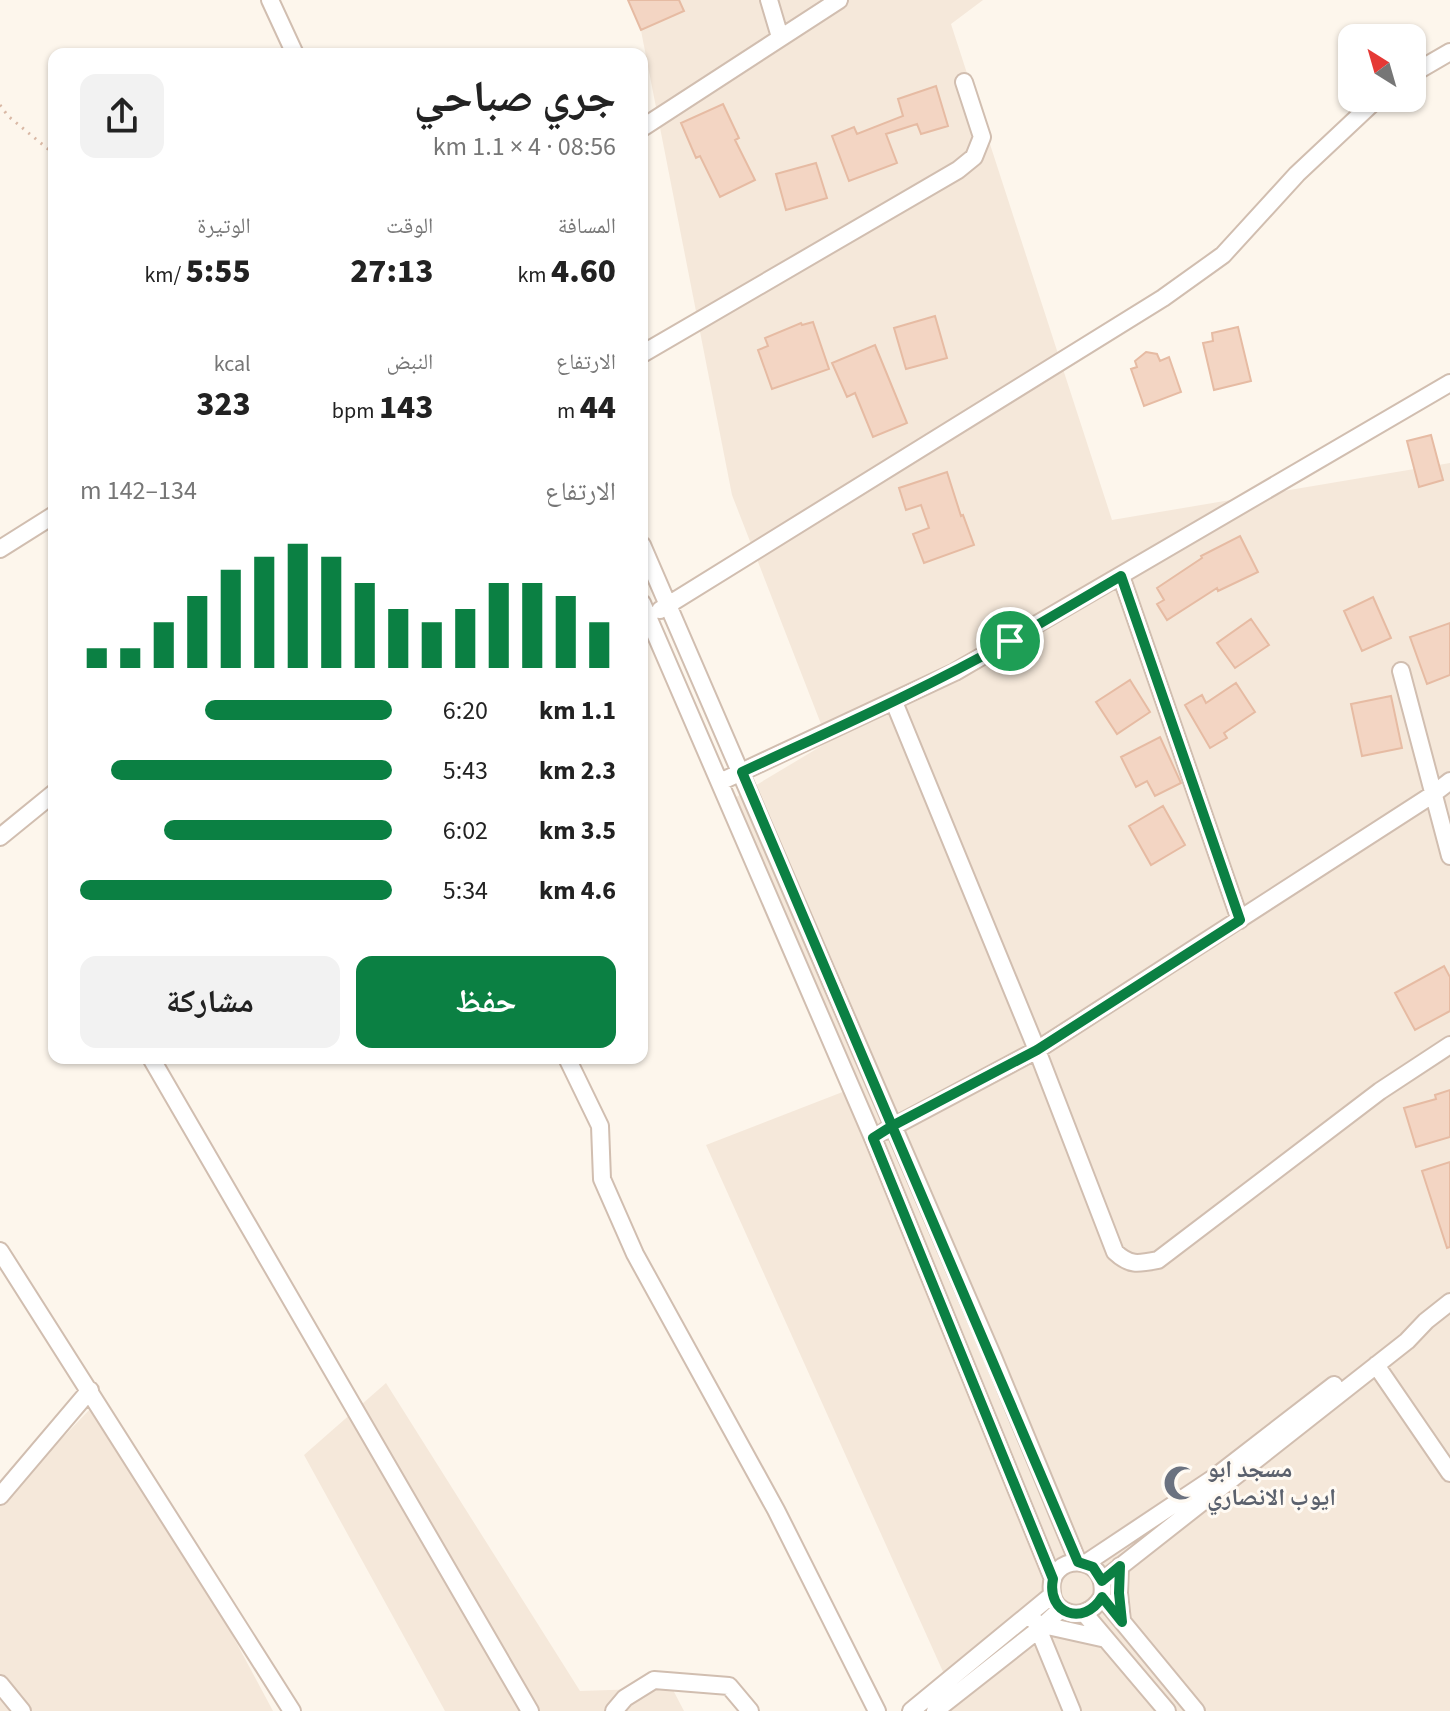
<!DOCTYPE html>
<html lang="ar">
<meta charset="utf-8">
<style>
body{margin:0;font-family:"Source Sans 3","Noto Naskh Arabic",sans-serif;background:#f2f2f2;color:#222;direction:rtl;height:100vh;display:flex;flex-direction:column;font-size:30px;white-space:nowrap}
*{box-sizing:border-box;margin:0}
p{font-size:26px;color:#767676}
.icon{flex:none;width:44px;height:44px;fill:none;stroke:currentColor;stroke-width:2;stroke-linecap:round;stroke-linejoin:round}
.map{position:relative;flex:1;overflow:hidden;direction:ltr}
.details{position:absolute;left:48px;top:48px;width:600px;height:1016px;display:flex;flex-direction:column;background:#fff;border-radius:16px;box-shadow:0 2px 6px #0004;direction:rtl}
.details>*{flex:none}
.needle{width:52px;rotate:323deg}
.controls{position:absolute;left:1338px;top:24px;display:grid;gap:16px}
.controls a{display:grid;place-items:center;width:88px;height:88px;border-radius:16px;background:#fff;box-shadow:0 2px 6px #0004;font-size:40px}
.pin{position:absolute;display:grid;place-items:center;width:68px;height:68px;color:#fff;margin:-34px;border:4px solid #fff;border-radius:50%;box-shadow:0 2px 8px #0007}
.round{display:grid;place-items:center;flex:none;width:84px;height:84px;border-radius:16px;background:#f2f2f2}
.headline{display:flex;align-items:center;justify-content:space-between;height:136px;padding:0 32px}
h1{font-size:44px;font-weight:800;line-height:60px}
.stats{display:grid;grid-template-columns:repeat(3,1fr);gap:12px;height:136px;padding:8px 32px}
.stats div{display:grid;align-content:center}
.stats b{font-size:34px;font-weight:800}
.stats small{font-size:22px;font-weight:400}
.stats p{font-size:22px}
.chart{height:224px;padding:16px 32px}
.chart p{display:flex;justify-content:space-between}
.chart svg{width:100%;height:144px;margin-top:8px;stroke:#0b8043;stroke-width:6}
.button{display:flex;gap:16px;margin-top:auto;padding:16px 32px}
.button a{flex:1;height:92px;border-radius:16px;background:#0b8043;color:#fff;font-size:32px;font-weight:800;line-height:92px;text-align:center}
.button a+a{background:#f2f2f2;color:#222}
ul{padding:0 32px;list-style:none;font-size:26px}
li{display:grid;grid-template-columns:128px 96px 1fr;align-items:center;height:60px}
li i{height:20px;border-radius:10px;background:#0b8043}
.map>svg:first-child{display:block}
.residential{fill:#f5e8da}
.building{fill:#f3d5c3;stroke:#e6bba3;stroke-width:2}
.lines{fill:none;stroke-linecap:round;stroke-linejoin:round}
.minor-casing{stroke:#d1beb0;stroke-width:20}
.path{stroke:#d9b8a5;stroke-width:3;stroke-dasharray:2 6;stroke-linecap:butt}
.minor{stroke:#fff;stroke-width:16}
.route-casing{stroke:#fff;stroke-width:16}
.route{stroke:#0b8043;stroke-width:10}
.labels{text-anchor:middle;stroke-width:6;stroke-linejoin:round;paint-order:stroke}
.worship-label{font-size:24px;font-weight:bold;fill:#5b616d;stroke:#fffaf3;text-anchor:start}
</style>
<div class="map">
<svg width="1450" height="1711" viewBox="0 0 1450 1711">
<rect width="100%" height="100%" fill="#fdf6ec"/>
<path class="residential" d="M635,0H983L951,24L1112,520L1450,463V1711H912L949,1685L706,1145L858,1086L733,799L828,742L732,495Z
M386,1383L580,1691L672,1688L684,1711H445L304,1455Z
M93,1406L171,1521L273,1711H0V1503Z"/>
<path class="building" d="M628,0H679L684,11L641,30Z
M936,86L948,126L921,134L917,124L886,134L897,163L849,181L832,136L854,127L857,134L903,116L898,99Z
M723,104L739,138L735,140L755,180L720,197L700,156L696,158L681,123Z
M816,163L827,198L786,210L776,174Z
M935,316L947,358L906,369L894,328Z
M813,322L829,369L772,389L758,350L768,346L765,338L801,323L802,325Z
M1238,327L1251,381L1214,390L1203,343L1213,341L1212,333Z
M875,345L907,423L873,437L855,393L847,397L832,363Z
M1146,352L1157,354L1160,361L1169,357L1181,392L1144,406L1131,369L1137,367L1135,361Z
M1431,435L1443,480L1419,487L1407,441Z
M947,472L961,516L963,515L974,545L924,563L913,534L929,528L921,505L906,510L899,488Z
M1240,536L1258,572L1218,591L1217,588L1167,620L1157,604L1164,600L1157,588L1202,558L1201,556Z
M1373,597L1391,638L1362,651L1344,611Z
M1251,619L1269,645L1235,668L1217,643Z
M1450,623V675L1427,684L1410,637Z
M1130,680L1150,712L1117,734L1096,702Z
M1236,683L1255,712L1224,733L1227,738L1210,748L1185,705L1202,695L1206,703Z
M1391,696L1402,748L1362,756L1351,704Z
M1160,737L1181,783L1155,796L1147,781L1136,787L1121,757Z
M1163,806L1185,845L1151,865L1129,826Z
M1444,966L1450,977V1011L1415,1030L1395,993Z
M1450,1090V1137L1416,1147L1404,1108L1436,1099L1435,1095Z
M1450,1162V1247L1447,1248L1422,1171Z"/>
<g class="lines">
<g class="minor-casing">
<path id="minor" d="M270,0L295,54
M769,0L780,37
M1412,74L1450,52
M642,128L839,0
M642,354L958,170L974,157L982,137L964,82
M642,545L993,1357L1078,1562
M0,549L54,515
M1121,576L1240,920
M642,603L873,1138L1053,1579
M660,610L1163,298L1223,255L1297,174L1378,98
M1401,671L1450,856
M894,702L1037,1050L1115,1252C1130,1266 1138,1264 1158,1260L1380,1091L1450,1045
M720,782L955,672L1450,383
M0,837L54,793
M151,1058L530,1711
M567,1058L600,1126L602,1179L635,1254L776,1510L877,1711
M885,1131L1037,1050L1432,795L1450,781
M0,1251L292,1711
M1376,1365L1450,1473
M0,1496L90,1390
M1086,1563L1215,1477L1334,1385
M1120,1566L1119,1593L1122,1621
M1102,1581L1407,1341L1426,1321L1450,1302
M1102,1597C1093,1612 1076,1620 1060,1608C1055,1604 1052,1598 1052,1592C1046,1553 1110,1551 1102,1597L1196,1711
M1084,1613L1167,1711
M1035,1621L1072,1711
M1043,1625L1106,1639
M0,1684L22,1711
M614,1711L625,1698L654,1680L729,1686L750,1711
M911,1711L1052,1595
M935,1711L1038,1630L1061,1609"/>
</g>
<path class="path" d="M0,105L8,116L54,154"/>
<use href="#minor" class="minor"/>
</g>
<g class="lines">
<g class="route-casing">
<path id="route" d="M1010,641C923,690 832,730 742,772L892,1126L873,1138L1053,1579C1046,1614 1084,1627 1102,1597L1122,1622L1119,1593L1120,1566L1102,1581L1093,1567L1078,1562L892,1126L1037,1050L1240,920L1121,576L1010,641"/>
</g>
<use href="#route" class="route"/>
</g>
<defs>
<g id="mosque-bare" transform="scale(2.76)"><path d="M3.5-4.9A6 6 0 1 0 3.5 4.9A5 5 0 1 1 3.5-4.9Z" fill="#6b7280" stroke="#fffaf3" stroke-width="2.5" paint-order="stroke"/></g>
</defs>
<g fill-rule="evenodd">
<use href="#mosque-bare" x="1181" y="1483"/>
</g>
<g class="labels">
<g class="worship-label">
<text x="1207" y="1477">مسجد ابو<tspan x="1207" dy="28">ايوب الانصاري</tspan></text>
</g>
</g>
</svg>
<div class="controls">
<a><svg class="needle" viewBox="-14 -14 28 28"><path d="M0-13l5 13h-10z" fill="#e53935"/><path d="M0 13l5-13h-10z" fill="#767676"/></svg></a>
</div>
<div class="pin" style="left:1010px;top:641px;background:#1e9e55"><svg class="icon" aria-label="arrive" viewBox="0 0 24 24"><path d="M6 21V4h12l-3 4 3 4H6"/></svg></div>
<section class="details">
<div class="headline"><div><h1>جري صباحي</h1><p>08:56 · 4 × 1.1 km</p></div><a class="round"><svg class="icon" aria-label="share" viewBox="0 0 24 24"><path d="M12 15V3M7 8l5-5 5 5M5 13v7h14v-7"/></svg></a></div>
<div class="stats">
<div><p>المسافة</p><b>4.60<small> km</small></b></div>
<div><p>الوقت</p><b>27:13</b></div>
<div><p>الوتيرة</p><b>5:55<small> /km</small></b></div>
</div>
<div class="stats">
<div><p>الارتفاع</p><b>44<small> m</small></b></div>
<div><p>النبض</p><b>143<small> bpm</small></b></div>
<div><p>kcal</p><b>323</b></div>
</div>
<div class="chart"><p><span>الارتفاع</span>134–142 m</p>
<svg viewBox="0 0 160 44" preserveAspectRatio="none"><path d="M5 44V38M15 44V38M25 44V30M35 44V22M45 44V14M55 44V10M65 44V6M75 44V10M85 44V18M95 44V26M105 44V30M115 44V26M125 44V18M135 44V18M145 44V22M155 44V30"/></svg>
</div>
<ul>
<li><b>1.1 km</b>6:20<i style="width:60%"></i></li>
<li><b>2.3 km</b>5:43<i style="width:90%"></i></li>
<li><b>3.5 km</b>6:02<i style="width:73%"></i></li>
<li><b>4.6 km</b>5:34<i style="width:100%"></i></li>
</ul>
<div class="button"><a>حفظ</a><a>مشاركة</a></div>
</section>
</div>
